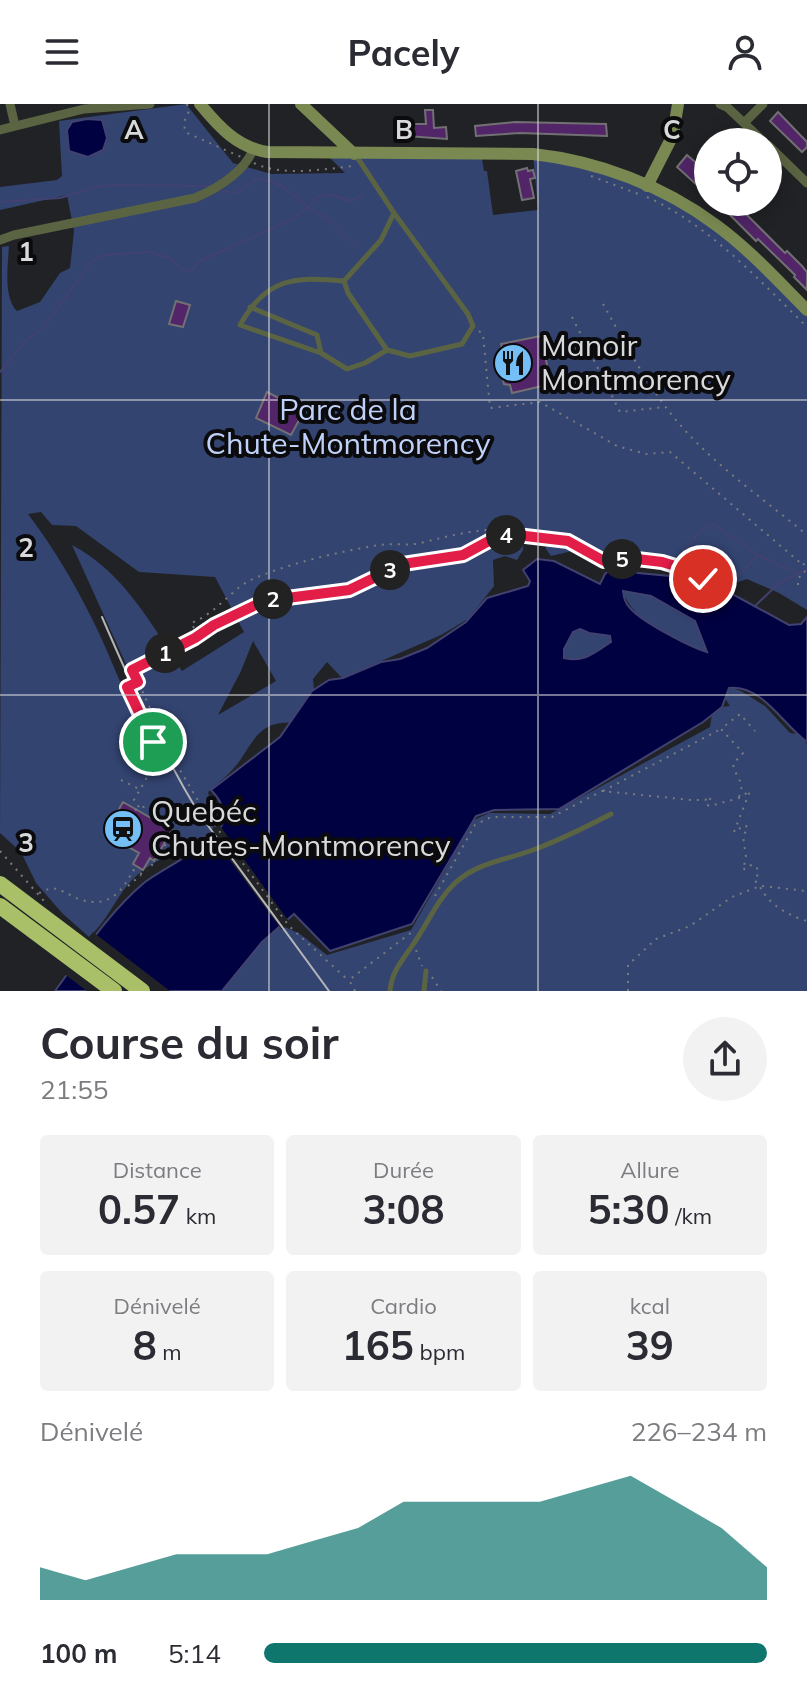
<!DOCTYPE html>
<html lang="fr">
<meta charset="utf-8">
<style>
body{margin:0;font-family:Mulish,sans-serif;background:#f2f2f3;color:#2b2b33;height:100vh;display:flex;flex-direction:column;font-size:30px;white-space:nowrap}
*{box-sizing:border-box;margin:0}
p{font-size:26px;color:#7c7c81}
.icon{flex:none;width:44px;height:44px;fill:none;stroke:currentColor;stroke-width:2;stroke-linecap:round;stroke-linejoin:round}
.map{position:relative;height:887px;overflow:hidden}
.sheet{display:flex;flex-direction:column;background:#fff;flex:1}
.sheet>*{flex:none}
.buttons{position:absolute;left:694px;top:24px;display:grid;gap:16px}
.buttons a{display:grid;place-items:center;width:88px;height:88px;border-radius:50%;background:#fff;box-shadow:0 4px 20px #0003;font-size:40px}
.pin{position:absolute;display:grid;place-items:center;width:68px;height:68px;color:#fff;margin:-34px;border:4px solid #fff;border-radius:50%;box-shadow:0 2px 8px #0007}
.km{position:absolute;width:40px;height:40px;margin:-20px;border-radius:50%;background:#222;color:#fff;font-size:22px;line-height:40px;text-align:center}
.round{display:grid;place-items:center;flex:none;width:84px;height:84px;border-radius:42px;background:#f2f2f3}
.overview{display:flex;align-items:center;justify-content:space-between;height:136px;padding:0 40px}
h1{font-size:44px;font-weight:700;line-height:60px}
.metrics{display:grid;grid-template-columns:repeat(3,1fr);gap:12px;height:136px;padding:8px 40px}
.metrics div{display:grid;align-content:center;border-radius:8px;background:#f2f2f3;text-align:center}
.metrics b{font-size:40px;font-weight:700}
.metrics small{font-size:22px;font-weight:400}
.metrics p{font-size:22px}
.chart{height:224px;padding:16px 40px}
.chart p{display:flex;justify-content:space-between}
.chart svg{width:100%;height:144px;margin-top:8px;fill:#0f766e;opacity:.7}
ul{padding:0 40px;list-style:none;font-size:26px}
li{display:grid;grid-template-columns:128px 96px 1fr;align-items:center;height:60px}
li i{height:20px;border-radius:10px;background:#0f766e}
header{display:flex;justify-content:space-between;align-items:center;height:104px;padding:0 40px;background:#fff;font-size:36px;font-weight:700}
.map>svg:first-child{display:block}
.green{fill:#334471;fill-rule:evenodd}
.water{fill:#000141;stroke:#41426f;stroke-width:2;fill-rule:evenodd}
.pier{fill:#212225}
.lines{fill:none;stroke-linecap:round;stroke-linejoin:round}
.stream{stroke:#41426f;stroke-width:2}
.building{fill:#512568;stroke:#727073;stroke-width:2}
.path{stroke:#7a7b7d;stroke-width:2;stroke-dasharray:2 6;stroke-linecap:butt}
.lane{stroke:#5b6442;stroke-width:5}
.street{stroke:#5b6442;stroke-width:9}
.secondary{stroke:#7a8952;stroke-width:12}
.highway{stroke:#aac068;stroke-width:16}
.rail{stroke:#b4b5b8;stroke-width:2}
.route-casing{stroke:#fff;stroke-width:16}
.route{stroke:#e11d48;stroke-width:10}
.grid{fill:none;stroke:#d8d9db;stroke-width:2;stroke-opacity:0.55}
.labels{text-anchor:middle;stroke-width:8;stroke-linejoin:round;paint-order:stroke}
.poi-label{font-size:30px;fill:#d8d9db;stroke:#0b0b0d;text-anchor:start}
.park-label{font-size:30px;fill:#c0d1f9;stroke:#0b0b0d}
.grid-label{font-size:26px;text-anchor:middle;font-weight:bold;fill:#d8d9db;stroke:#0b0b0d;stroke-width:8;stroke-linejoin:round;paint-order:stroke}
</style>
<header><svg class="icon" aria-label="menu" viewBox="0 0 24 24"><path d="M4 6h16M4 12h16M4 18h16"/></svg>Pacely<svg class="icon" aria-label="person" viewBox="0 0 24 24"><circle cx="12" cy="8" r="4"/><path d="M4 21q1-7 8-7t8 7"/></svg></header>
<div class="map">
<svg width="807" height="887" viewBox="0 0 807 887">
<rect width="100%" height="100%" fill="#212225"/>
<path class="green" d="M186,0L233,59L271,70L345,69L327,51L481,49L484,67H487L493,111L538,106L533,50L583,58L697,107L807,206V506L779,489L747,475L732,480L700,467L602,452L590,453L576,446L551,452L546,445L545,433L524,428L523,446L517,456L505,452L493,456L494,482L468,515L441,531L342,574L327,558L313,575L315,595L296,619C264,616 256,631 241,655C233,667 219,679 208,688L216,714L210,733C180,748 148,755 126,783C113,800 105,819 89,833L62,809L36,779L21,748L0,729L2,143L9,142C8,161 3,193 17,207L40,198L60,169L70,164L74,127L67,91L0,106V83L57,76L62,72L59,17ZM41,408L52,421L76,422L139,468L215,473L244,528L182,567C151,519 123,468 72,441L149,611L168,642L159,656C134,616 118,570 98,527C78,485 56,447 28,410ZM253,537L276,577L218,611L241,567Z
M623,486L651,492L695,517L707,550C681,537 629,517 623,486Z
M580,525L589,529L611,532V539C594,549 584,559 564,554V545L573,528Z
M732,584L741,587L765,602L790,629L798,630L807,640V887H215L272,817L300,830L327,851L411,826L474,716L489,709L550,710L710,623L713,604L730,602L723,591Z"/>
<path class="water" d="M87,15L102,16L107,34L103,46L88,53L69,47L67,26L72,18Z
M537,455L554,457L600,480L605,470L615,462L638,469L681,473L725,486L789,521L801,520L807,513V638C782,620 763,581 729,584L722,603L703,618L559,705L494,706L476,712L412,820L330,847L294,810L262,838L222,887H55C83,849 108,809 145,778C166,762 213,742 223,719C227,707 219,694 211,686L280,633L312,587L329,576L343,574L381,558L400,555L427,544L466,518L487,494L528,482L530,477L523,466ZM623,487L651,492L695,517L707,548C690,543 642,518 630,504C625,499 624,494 623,487ZM580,525L589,529L610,532L611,538C594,549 584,559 564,554V545L573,528Z"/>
<path class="pier" d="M218,719L290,819L282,826L210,730Z
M93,828L170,887H87L63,869Z"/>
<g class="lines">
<path class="stream" d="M257,75C282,76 297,95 316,109C320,111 324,112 328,115C338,123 344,134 356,141
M222,87L236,89L257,75H253
M0,98L60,94L96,83L114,81L208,82
M0,268L28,234L42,226L91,158L104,151L150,148L169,154L185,167L191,166L200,157L295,114L319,92L332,91L351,97L363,91
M669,471L698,429L713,420L758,451
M725,486L758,451L797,469
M755,502L778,480L807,465"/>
</g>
<path class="building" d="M425,6H433L434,24L446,23L447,35L407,32V20H426Z
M778,8L807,38V43L802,48L770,17Z
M515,18L606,20L607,32L520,29L476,32L475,22Z
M687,51L708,69V91L677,63Z
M527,64L528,67L533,66L535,74L530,75L534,94L522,96L516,67Z
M717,98H734L785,149L787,147L802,162L807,168V186L794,173L795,171L758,135L756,137Z
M176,197L190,201L183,223L169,220Z
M541,232L551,280L512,289L510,281L504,280L498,253L503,250L501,240Z
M267,288L304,307L291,331L256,314Z
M123,698L172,726L154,757L150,754L143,766L133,760L139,749L105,730Z"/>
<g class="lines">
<path class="path" d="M187,0L189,7L184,18L185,28L241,53
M254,59C282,73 324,65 354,62
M591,72L641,91
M647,93C710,122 758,175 807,223
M603,200C626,241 650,287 682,323C718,364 765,396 807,431
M572,213L620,308L664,303
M479,227L483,230L490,304L540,298L617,342L646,350L670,348L803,461
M798,481V474L805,469L803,461L807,457
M198,531L191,519C218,509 231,484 255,474C294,458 338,448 379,441C393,439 408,442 421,439C456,430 488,422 524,427L521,431
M139,580L173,654L203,705L289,822L348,876
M121,676L141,686
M603,687L721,625
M739,693C746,677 735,674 733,660L743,649L721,625L740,610L755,627
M139,703L134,696L146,675L153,638L127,583L138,578L132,566L195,534L214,521L264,497L349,486L403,460L463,451L498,432L508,430L568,437L604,457L637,455L662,458L685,465L716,482L727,498
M135,706L146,702L178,720L155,758L147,766
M0,747L44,797
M128,782L141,771
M762,782L807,787
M39,789L51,784C63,785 71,793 82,796C109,804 123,787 133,766L142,770
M435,792L475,721L491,713H552L602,687L691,696H705L711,693L707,701L710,702L739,694L750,687L734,728L745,721L748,724L743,732L746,753L743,766L749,761L756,762L759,769L754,776C760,781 761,786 766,792C775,804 793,813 807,817
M416,846L422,862
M432,873L441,887
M355,887L349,876L412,828
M628,887V861L656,835L690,822L732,793L760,782"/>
<path class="lane" d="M355,50L394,109
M394,109L468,210L473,222L462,240L410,252L387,246L348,189L344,177L381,136Z
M344,177C294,172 266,174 240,221L321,249L347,265L365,259L387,246
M250,203L317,231L321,249
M390,887C392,866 403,856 414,839C428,819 437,796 455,779C478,758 506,756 533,746C560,736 586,723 611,710
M424,887L426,867"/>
<path class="street" d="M10,0L15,22
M720,0L727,3L764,38
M744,19L763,0
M0,26L84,5L150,0
M768,41L807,79
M0,136L14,131L195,94C218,84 243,69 253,46"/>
<path class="secondary" d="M200,0C219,23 237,43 267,48L533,50C598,57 664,82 716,121C749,145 778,177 807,206
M301,0L354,50
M647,82L673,31L678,0"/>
<path class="highway" d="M0,780L142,887
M0,802L114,887"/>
<path class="rail" d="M102,513C131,580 160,645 198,708L329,887"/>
</g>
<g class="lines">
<g class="route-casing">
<path id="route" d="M153,638L127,583L138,578L132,566L195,534L214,521L264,497L349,486L403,460L463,451L498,432L508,430L568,437L604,457L637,455L662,458L685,465L703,475"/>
</g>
<use href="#route" class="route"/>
</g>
<path class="grid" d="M269,0V887M538,0V887M0,296H807M0,591H807"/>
<defs>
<g id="restaurant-disc" transform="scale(2)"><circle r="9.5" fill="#74c0f6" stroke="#0b0b0d"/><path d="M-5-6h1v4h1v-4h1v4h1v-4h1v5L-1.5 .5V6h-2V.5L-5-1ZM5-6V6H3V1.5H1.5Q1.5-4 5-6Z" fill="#111"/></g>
<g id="station-disc" transform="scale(2)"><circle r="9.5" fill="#74c0f6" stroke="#0b0b0d"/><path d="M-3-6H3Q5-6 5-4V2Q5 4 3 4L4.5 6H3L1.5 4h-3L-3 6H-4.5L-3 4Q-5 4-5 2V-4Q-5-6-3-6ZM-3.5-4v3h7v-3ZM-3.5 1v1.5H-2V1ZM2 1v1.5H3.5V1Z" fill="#111"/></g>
</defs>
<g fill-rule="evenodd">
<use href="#restaurant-disc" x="513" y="259"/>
<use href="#station-disc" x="123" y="725"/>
</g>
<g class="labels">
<g class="poi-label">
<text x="541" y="252">Manoir<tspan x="541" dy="34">Montmorency</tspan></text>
<text x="151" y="718">Quebéc<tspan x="151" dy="34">Chutes-Montmorency</tspan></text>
</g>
<g class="park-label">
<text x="348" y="316">Parc de la<tspan x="348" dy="34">Chute-Montmorency</tspan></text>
</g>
</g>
<g class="grid-label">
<text x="134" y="35">A</text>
<text x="404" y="35">B</text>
<text x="672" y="35">C</text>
<text x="26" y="157">1</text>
<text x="26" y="453">2</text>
<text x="26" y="748">3</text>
</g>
</svg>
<div class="buttons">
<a><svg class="icon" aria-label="locate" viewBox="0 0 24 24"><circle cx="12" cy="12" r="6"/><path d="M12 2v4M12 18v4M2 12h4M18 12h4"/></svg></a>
</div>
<div class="pin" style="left:153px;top:638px;background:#1e9e55"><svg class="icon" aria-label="arrive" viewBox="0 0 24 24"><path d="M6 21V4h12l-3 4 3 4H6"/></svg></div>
<div class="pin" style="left:703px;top:475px;background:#d93025"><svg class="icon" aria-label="check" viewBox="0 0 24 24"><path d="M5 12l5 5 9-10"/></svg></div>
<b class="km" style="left:165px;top:549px">1</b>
<b class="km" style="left:273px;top:495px">2</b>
<b class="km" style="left:390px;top:466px">3</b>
<b class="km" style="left:506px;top:431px">4</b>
<b class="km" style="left:622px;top:455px">5</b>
</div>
<section class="sheet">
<div class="overview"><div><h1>Course du soir</h1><p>21:55</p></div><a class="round"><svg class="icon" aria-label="share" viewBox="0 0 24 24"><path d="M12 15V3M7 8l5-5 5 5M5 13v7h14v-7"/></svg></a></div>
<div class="metrics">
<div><p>Distance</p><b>0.57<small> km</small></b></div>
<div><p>Durée</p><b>3:08</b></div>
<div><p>Allure</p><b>5:30<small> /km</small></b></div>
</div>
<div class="metrics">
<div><p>Dénivelé</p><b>8<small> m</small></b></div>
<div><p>Cardio</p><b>165<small> bpm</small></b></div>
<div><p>kcal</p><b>39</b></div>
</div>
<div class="chart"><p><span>Dénivelé</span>226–234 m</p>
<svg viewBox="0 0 160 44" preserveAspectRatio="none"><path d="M0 44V34L10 38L20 34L30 30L40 30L50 30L60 26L70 22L80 14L90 14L100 14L110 14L120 10L130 6L140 14L150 22L160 34V44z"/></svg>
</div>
<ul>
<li><b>100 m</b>5:14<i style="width:100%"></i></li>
</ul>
</section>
